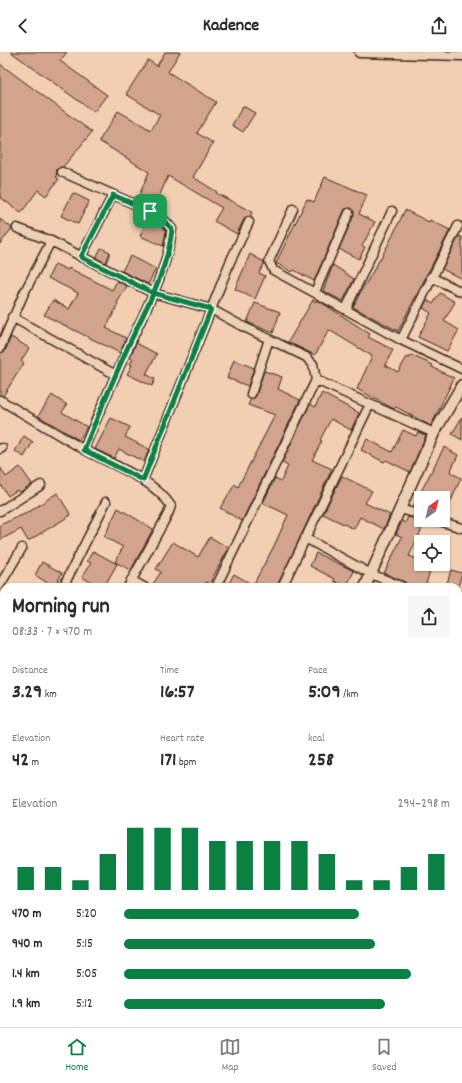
<!DOCTYPE html>
<meta charset="utf-8">
<style>
body{margin:0;font-family:Dekko,sans-serif;background:#f7f7f7;color:#2b2b33;height:100vh;display:flex;flex-direction:column;font-size:15px;white-space:nowrap}
*{box-sizing:border-box;margin:0}
p{font-size:13px;color:#7c7c81}
.icon{flex:none;width:22px;height:22px;fill:none;stroke:currentColor;stroke-width:2;stroke-linecap:round;stroke-linejoin:round}
.map{position:relative;flex:1;overflow:hidden}
.drawer{position:absolute;left:0px;top:531px;width:462px;height:444px;display:flex;flex-direction:column;background:#fff;border-radius:12px 12px 0 0;box-shadow:0 1px 3px #0004}
.drawer>*{flex:none}
.needle{width:26px;rotate:34deg}
.tools{position:absolute;left:414px;top:439px;display:grid;gap:8px}
.tools a{display:grid;place-items:center;width:36px;height:36px;border-radius:0px;background:#fff;box-shadow:0 1px 3px #0004;font-size:20px}
.pin{position:absolute;display:grid;place-items:center;width:34px;height:34px;color:#fff;margin:-17px;border-radius:8px;box-shadow:0 2px 6px #0006}
.round{display:grid;place-items:center;flex:none;width:42px;height:42px;border-radius:0px;background:#f7f7f7}
.head{display:flex;align-items:center;justify-content:space-between;height:68px;padding:0 12px}
h1{font-size:22px;font-weight:700;line-height:30px}
.stats{display:grid;grid-template-columns:repeat(3,1fr);gap:6px;height:68px;padding:4px 12px}
.stats div{display:grid;align-content:center}
.stats b{font-size:20px;font-weight:700}
.stats small{font-size:11px;font-weight:400}
.stats p{font-size:11px}
.chart{height:112px;padding:8px 12px}
.chart p{display:flex;justify-content:space-between}
.chart svg{width:100%;height:72px;margin-top:4px;stroke:#0b8043;stroke-width:6}
ul{padding:0 12px;list-style:none;font-size:13px}
li{display:grid;grid-template-columns:64px 48px 1fr;align-items:center;height:30px}
li i{height:10px;border-radius:5px;background:#0b8043}
header{display:flex;justify-content:space-between;align-items:center;height:52px;padding:0 12px;background:#fff;font-size:18px;font-weight:700}
.tab-bar{display:flex;justify-content:space-around;align-items:center;height:56px;border-top:1px solid #e1e1e2;background:#fff;font-size:11px;color:#7c7c81}
.tab-bar a{display:grid;justify-items:center;gap:2px}
.tab-bar .on{color:#0b8043}
.map>svg:first-child{display:block}
.building{fill:#d2a48e;stroke:#3b2a1e}
.lines{fill:none;stroke-linecap:round;stroke-linejoin:round}
.minor-casing{stroke:#3b2a1e;stroke-width:11}
.tertiary-casing{stroke:#3b2a1e;stroke-width:13}
.minor{stroke:#eed1b4;stroke-width:8}
.tertiary{stroke:#eed1b4;stroke-width:10}
.route-casing{stroke:#fff;stroke-width:8}
.route{stroke:#0b8043;stroke-width:5}
</style>
<header><svg class="icon" aria-label="back" viewBox="0 0 24 24"><path d="M15 5l-7 7 7 7"/></svg>Kadence<svg class="icon" aria-label="share" viewBox="0 0 24 24"><path d="M12 15V3M7 8l5-5 5 5M5 13v7h14v-7"/></svg></header>
<div class="map">
<svg width="462" height="975" viewBox="0 0 462 975">
<rect width="100%" height="100%" fill="#f2ceb2"/>
<filter id="ink" filterUnits="userSpaceOnUse"><feTurbulence type="fractalNoise" baseFrequency=".025" numOctaves="2"/><feDisplacementMap in="SourceGraphic" scale="8" xChannelSelector="R" yChannelSelector="G"/><feConvolveMatrix kernelMatrix="1 2 1 2 8 2 1 2 1" color-interpolation-filters="sRGB"/></filter>
<g filter="url(#ink)">
<path class="building" d="M11,0H67L60,9L107,43L94,60Z
M165,0H180L168,20L216,50L197,81L213,91L193,125L217,140L216,141L252,160L250,165L244,167L237,182L214,169L222,156L168,124L155,154L138,146L149,120L99,89L118,59L151,78L160,63L126,42L148,8L157,14Z
M0,12L92,80L63,115L57,117L56,125L59,127L46,144L38,138L21,161L0,145Z
M243,54L255,61L243,80L232,73Z
M325,125L367,143L359,162L375,170L362,194L365,195L359,207L339,197L354,163L352,156L345,157L314,229L294,218L292,220L276,211L307,147L314,150Z
M73,141L89,149L78,172L61,164Z
M405,158L429,170L430,168L450,178L398,279L353,255L364,233H365L387,195Z
M0,167L12,176L0,192Z
M147,168L162,174L166,179L163,194L140,184Z
M459,184L462,185V227L442,217Z
M101,196L110,200L106,211L96,206Z
M250,202L264,210V212L259,221L265,224L255,247L235,237Z
M130,204L156,217L148,232L122,219Z
M55,212L68,218L69,216L112,238L117,229L127,234L117,251L118,252L106,276L126,286L120,301L44,263L53,248L69,257L78,241L48,226Z
M333,213L354,227L343,249L323,239Z
M440,241L455,250L444,269L459,278L447,299L418,285L431,261L423,256L427,248L433,252Z
M313,248L316,250L317,248L327,254L370,282L368,285L393,298L385,313L398,320L407,305L410,306L411,303L433,313L432,315L454,326L431,374L396,355L394,357L357,337L372,304L329,278L315,303L288,290Z
M255,251L280,260L273,281L247,270Z
M11,285L29,296L21,309L24,311L3,344L0,343V301L5,299Z
M136,291L157,302L146,322L155,327L152,334L127,322L132,313L130,312L133,307L130,306Z
M234,308L254,316L248,334L227,326Z
M264,319L282,325L278,337L300,348L242,469L220,456L235,432L238,435L275,363L248,353L251,347L256,344Z
M322,341L359,361L351,378L331,367L320,388L322,389L312,408L332,417L277,535H227L234,522L253,533L274,494L288,463L263,451L275,426L281,429L288,414L282,411L310,352L315,355Z
M52,343L67,353L62,360L87,375L79,388L38,364Z
M462,365V388L452,382Z
M111,366L130,375L125,385L149,397L144,410L119,397L114,406L95,397Z
M403,378L416,384L418,380L426,383L410,420L386,408L384,410L361,398L367,387L392,400Z
M24,384L33,390L24,405L15,399Z
M444,395L458,403L450,420L461,426L444,465L443,446H421V457L413,455Z
M0,415L6,425L20,415L32,432L19,441L17,438L8,444L0,432Z
M342,424L372,439L365,451L390,463L384,477L360,465L354,477L323,462Z
M57,441L71,463L28,489L21,477L0,488V473L29,460Z
M118,456L153,477L131,518L115,510L123,495L104,485Z
M408,465L421,468V479L409,504L421,508V512H432L425,535H408L405,530L384,521L402,485L396,482L402,469L405,471Z
M210,485L229,496L209,532L206,530L204,535H158L153,532L161,520L156,517L173,490L198,505Z
M93,499L117,512L104,535H100L82,525L91,511L87,509Z
M316,501L354,519L346,535L334,529L335,527L310,514Z
M42,510L62,521L54,535L35,523Z
M451,518L462,521L458,535H446Z"/>
<g class="lines">
<g class="minor-casing">
<path id="minor" d="M359,1L462,4
M62,120L150,159L164,168L172,177C168,215 149,251 133,285C116,323 99,359 84,397
M293,157L269,209L273,218L401,288L462,317
M51,189L153,241L211,257L240,273L306,305L313,312L316,328L434,381
M81,205L113,143
M431,225L462,240
M315,240L349,161
M346,257L392,159
M12,265L116,323
M401,288L458,174
M0,296L24,241L51,189L17,176
M251,342L269,287
M0,348C28,364 56,382 85,398C114,414 152,426 171,454L168,462L128,535
M0,397L2,396
M143,428L230,210L249,170
M400,457L421,463
M0,459L41,433
M436,468L462,476
M305,486L371,522L403,535
M131,528L144,535
M0,533L22,496
M63,535L106,450
M216,535L316,328
M282,535L370,352
M458,555L462,556
M0,598L4,601
M458,632L462,633
M0,654L4,647
M458,712L462,713
M0,729L4,732
M458,798H462
M458,883H462
M0,887L4,882
M0,897L4,901
M74,971L78,975
M257,971L258,975
M27,975L31,971"/>
</g>
<g class="tertiary-casing">
<path id="tertiary" d="M365,535L434,381L462,333
M0,758L4,752
M167,971L168,975
M451,971L459,975"/>
</g>
<use href="#minor" class="minor"/>
<use href="#tertiary" class="tertiary"/>
</g>
</g>
<g class="lines" filter="url(#ink)">
<g class="route-casing">
<path id="route" d="M150,159L164,168L172,177C168,216 148,253 131,288C115,324 99,360 84,398L143,428L211,257L153,241L81,205L113,143L150,159"/>
</g>
<use href="#route" class="route"/>
</g>
</svg>
<div class="tools">
<a><svg class="needle" viewBox="-14 -14 28 28"><path d="M0-13l5 13h-10z" fill="#e53935"/><path d="M0 13l5-13h-10z" fill="#7c7c81"/></svg></a>
<a><svg class="icon" aria-label="locate" viewBox="0 0 24 24"><circle cx="12" cy="12" r="6"/><path d="M12 2v4M12 18v4M2 12h4M18 12h4"/></svg></a>
</div>
<div class="pin" style="left:150px;top:159px;background:#1e9e55"><svg class="icon" aria-label="arrive" viewBox="0 0 24 24"><path d="M6 21V4h12l-3 4 3 4H6"/></svg></div>
<section class="drawer">
<div class="head"><div><h1>Morning run</h1><p>08:33 · 7 × 470 m</p></div><a class="round"><svg class="icon" aria-label="share" viewBox="0 0 24 24"><path d="M12 15V3M7 8l5-5 5 5M5 13v7h14v-7"/></svg></a></div>
<div class="stats">
<div><p>Distance</p><b>3.29<small> km</small></b></div>
<div><p>Time</p><b>16:57</b></div>
<div><p>Pace</p><b>5:09<small> /km</small></b></div>
</div>
<div class="stats">
<div><p>Elevation</p><b>42<small> m</small></b></div>
<div><p>Heart rate</p><b>171<small> bpm</small></b></div>
<div><p>kcal</p><b>258</b></div>
</div>
<div class="chart"><p><span>Elevation</span>294–298 m</p>
<svg viewBox="0 0 160 44" preserveAspectRatio="none"><path d="M5 44V30M15 44V30M25 44V38M35 44V22M45 44V6M55 44V6M65 44V6M75 44V14M85 44V14M95 44V14M105 44V14M115 44V22M125 44V38M135 44V38M145 44V30M155 44V22"/></svg>
</div>
<ul>
<li><b>470 m</b>5:20<i style="width:72%"></i></li>
<li><b>940 m</b>5:15<i style="width:77%"></i></li>
<li><b>1.4 km</b>5:05<i style="width:88%"></i></li>
<li><b>1.9 km</b>5:12<i style="width:80%"></i></li>
</ul>
</section>
</div>
<nav class="tab-bar">
<a class="on"><svg class="icon" aria-label="home" viewBox="0 0 24 24"><path d="M3 11l9-7 9 7M6 9v11h12V9"/></svg>Home</a>
<a><svg class="icon" aria-label="map" viewBox="0 0 24 24"><path d="M3 6l6-2 6 2 6-2v14l-6 2-6-2-6 2zM9 4v14M15 6v14"/></svg>Map</a>
<a><svg class="icon" aria-label="saved" viewBox="0 0 24 24"><path d="M7 4h10v16l-5-4-5 4z"/></svg>Saved</a>
</nav>
